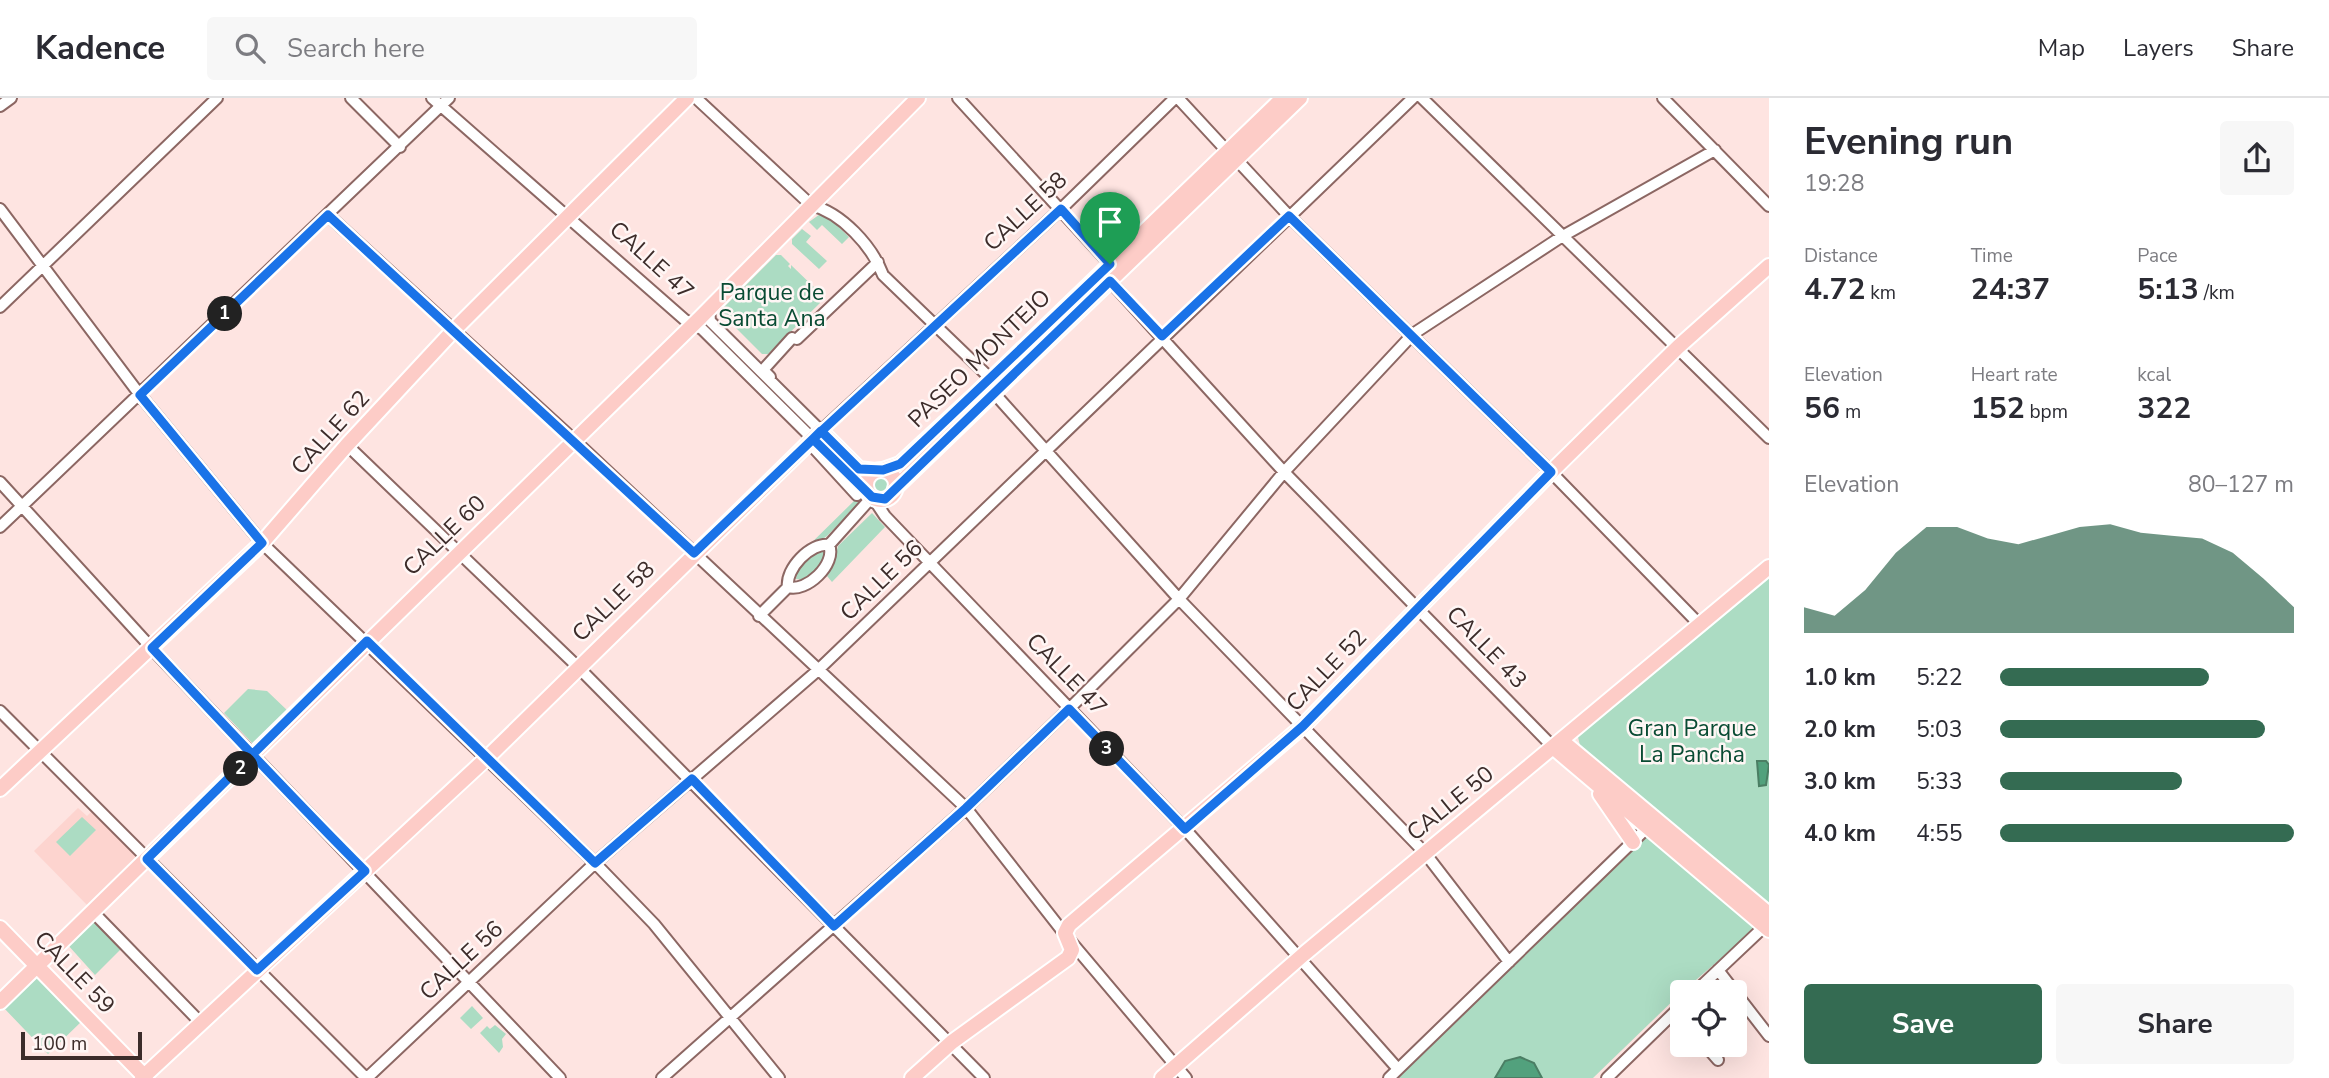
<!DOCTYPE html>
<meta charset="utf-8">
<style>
body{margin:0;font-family:"Nunito Sans",sans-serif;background:#f7f7f7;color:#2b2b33;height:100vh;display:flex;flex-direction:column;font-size:26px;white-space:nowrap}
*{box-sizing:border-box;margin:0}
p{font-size:23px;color:#7c7c81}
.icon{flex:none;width:38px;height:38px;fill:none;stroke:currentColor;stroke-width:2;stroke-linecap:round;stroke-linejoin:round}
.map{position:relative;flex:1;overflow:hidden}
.panel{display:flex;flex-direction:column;background:#fff;width:560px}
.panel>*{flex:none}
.controls{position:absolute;left:1670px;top:882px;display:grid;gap:14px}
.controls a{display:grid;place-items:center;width:77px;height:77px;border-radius:7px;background:#fff;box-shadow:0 7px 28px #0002;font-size:35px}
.scale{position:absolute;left:21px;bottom:18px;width:121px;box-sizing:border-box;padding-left:7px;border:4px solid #3c2c2a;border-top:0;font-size:19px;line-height:24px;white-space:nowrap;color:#3c2c2a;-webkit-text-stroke:5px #fff6f5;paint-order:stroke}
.pin{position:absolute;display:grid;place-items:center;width:60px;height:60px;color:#fff;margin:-72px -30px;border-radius:50% 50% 50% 0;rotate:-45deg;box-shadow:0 0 7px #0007}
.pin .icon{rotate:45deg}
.km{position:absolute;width:35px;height:35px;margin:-18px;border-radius:50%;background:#222;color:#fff;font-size:19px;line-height:35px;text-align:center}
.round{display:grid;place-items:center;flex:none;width:74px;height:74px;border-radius:7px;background:#f7f7f7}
.overview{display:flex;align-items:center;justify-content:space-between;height:119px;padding:0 35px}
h1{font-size:38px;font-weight:700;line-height:52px}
.figures{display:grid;grid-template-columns:repeat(3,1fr);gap:10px;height:119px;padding:7px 35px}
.figures div{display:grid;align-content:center}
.figures b{font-size:30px;font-weight:700}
.figures small{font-size:19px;font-weight:400}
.figures p{font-size:19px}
.chart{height:196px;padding:14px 35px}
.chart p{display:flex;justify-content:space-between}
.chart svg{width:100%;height:126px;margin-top:7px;fill:#346b52;opacity:.7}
.action{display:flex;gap:14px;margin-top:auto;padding:14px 35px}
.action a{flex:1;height:80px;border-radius:7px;background:#346b52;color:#fff;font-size:28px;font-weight:700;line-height:80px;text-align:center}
.action a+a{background:#f7f7f7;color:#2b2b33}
ul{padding:0 35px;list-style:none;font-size:23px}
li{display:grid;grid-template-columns:112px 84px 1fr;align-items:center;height:52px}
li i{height:18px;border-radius:9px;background:#346b52}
header{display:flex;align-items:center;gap:42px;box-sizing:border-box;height:98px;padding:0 35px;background:#fff;border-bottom:2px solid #e1e1e2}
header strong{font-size:33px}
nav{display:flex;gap:38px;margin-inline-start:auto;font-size:24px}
.search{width:490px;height:63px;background:#f7f7f7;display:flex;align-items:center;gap:18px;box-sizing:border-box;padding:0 24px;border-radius:7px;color:#7c7c81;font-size:26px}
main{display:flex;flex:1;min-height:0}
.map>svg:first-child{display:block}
.built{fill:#fdd4cf}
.green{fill:#acdcc3}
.water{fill:#52a17d;stroke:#4b7e64;stroke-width:2}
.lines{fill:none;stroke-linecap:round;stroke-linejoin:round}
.minor-casing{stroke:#8c6763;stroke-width:14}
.major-casing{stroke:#fff;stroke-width:18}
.minor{stroke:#fff;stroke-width:10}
.major{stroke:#fdccc7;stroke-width:14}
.route-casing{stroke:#fff;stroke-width:14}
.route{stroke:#1a73e8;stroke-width:9}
.labels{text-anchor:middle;stroke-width:5;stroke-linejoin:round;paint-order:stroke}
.street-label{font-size:23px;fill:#3c2c2a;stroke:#fff6f5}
.park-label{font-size:23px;fill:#094b33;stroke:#fff6f5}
</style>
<header>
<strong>Kadence</strong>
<div class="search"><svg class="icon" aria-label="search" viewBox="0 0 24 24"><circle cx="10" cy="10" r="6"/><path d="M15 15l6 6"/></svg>Search here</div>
<nav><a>Map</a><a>Layers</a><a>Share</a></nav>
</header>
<main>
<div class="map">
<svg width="1769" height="980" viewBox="0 0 1769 980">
<rect width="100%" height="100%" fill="#fee4e1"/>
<path class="built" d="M78,710L87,718L92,713L135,757V765L90,810L34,753Z"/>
<path class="green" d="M823,114L849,139L842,146L822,127L817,132L809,124Z
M802,131L811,138L806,144L827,163L819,171L792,146V141Z
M776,157H781L790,166L788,168L791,171V167L819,194L820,205L768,256H762L723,217V210Z
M871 387a10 10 0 1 1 20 0a10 10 0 1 1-20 0Z
M857,400L861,404L827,438L798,458Z
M872,415L885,429L832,484L827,478L833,469L838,448Z
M820,452L824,454C826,466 814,475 804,482L796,481L797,471L811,456Z
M1769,474V819L1682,894L1593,980H1395L1662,721L1581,652L1578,639Z
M248,591L267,593L289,614L258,646H253L224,615Z
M82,719L96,732L70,758L56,744Z
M93,820L122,850L95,877L67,846Z
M34,876L83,922L48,956L2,908Z
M472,908L483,920L471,931L460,920Z
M495,927L506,936L502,941L503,949L499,955L480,935L487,928L490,931Z"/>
<path class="water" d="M1757,663H1766L1769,667L1766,687L1759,688Z
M1520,959L1534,965L1542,980H1495L1505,963Z"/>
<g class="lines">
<g class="minor-casing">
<path id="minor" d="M351,0L400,49
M432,0L685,222L702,231L813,341
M696,0L811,107C842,115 872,148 883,177L991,281
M958,0L1110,166
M1178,0L1227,53
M1422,0L1769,340
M1663,0L1769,108
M0,8L11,0
M1236,61L1289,118L1551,374L1700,527
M0,111L140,297L262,445L595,765L654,826L779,980
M328,117L574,342L966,710L1067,839L1186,980
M1110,183L1284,374L1554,650
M0,209L217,0
M709,211L710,223L821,333L1061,111L1175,0
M797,241L878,164
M770,279L763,272L792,240
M994,295L1179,501L1425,755L1509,864
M347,347L578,569L984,980
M814,350L857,397
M0,384L158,557L560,980
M873,400L885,418L1185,731L1398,971
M0,429L449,0
M788,489C806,495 837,466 829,447
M759,518L788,489C785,471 811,444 829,447L872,399
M0,613L366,980
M93,814L201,925
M1718,872L1769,938
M1695,894L1769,824
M1705,947L1718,962
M367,980L595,765L817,573L1413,0
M662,980L966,710L1072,608L1179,501L1284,374L1413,236L1561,139L1715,52
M1389,980L1651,726
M1607,980L1682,907"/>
</g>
<g class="major-casing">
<path id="major" d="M813,341L867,392
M883,372L900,366L976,296L1283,0
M866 387a15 15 0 1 1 30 0a15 15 0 1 1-30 0Z
M895,390L1300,0
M1562,643L1769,816
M1554,650L1769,832
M0,691L262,445L347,347L453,233L687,0
M1600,696L1633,744
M0,830L146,980
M0,904L700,220L918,0
M142,980L488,659L821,333L859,371L875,373
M912,980L952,944L1068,860L1072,852L1065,835L1069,827L1303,628L1551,374L1678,249L1769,168
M1162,980L1304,856L1769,469"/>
</g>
<use href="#minor" class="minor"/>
<use href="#major" class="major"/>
</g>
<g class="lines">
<g class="route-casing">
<path id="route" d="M1110,166L900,366L883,372L859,371L821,333L813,341L694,455L328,117L140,297L262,445L152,550C222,625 292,700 365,773L257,872L147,761L367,543L595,765L692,681L834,828L966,710L1069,611L1185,731L1303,628L1551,374L1289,118L1162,238L1110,183L885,401L872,399L813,341L1061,111L1110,166"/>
</g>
<use href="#route" class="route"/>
</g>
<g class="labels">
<g class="street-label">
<text transform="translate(1025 113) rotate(-43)" y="8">CALLE 58</text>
<text transform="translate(652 162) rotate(42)" y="8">CALLE 47</text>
<text transform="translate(979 260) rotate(-44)" y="8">PASEO MONTEJO</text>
<text transform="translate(330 334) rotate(-48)" y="8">CALLE 62</text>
<text transform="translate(444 437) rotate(-44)" y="8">CALLE 60</text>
<text transform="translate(881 482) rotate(-44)" y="8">CALLE 56</text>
<text transform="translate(613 503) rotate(-44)" y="8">CALLE 58</text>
<text transform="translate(1487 549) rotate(46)" y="8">CALLE 43</text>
<text transform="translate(1326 572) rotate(-46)" y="8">CALLE 52</text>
<text transform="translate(1067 576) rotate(46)" y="8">CALLE 47</text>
<text transform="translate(1450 705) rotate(-39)" y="8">CALLE 50</text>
<text transform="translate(461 862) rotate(-43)" y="8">CALLE 56</text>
<text transform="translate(75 874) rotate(46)" y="8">CALLE 59</text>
</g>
<g class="park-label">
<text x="772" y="202">Parque de<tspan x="772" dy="26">Santa Ana</tspan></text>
<text x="1692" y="638">Gran Parque<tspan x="1692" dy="26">La Pancha</tspan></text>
</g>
</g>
</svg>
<div class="controls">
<a><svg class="icon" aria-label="locate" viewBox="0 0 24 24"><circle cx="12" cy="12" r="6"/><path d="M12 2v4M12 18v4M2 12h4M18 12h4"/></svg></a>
</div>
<div class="scale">100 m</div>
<div class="pin" style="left:1110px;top:166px;background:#1e9e55"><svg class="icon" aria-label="arrive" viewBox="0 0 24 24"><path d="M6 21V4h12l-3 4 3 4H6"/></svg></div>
<b class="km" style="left:225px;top:216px">1</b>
<b class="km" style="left:241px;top:671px">2</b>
<b class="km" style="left:1107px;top:651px">3</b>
</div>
<section class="panel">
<div class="overview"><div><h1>Evening run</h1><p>19:28</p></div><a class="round"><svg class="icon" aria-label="share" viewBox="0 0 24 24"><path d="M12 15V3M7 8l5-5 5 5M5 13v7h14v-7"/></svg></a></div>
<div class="figures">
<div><p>Distance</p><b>4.72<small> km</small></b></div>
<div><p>Time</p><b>24:37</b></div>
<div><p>Pace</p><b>5:13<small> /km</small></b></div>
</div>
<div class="figures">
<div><p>Elevation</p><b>56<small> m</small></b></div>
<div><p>Heart rate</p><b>152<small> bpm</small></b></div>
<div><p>kcal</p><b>322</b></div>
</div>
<div class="chart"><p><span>Elevation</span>80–127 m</p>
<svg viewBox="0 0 160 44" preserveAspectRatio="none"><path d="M0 44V35L10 38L20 29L30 16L40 7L50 7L60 11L70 13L80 10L90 7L100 6L110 9L120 10L130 11L140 16L150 25L160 35V44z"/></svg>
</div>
<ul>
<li><b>1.0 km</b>5:22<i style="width:71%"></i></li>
<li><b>2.0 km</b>5:03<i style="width:90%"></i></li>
<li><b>3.0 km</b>5:33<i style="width:62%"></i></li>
<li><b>4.0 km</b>4:55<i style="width:100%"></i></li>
</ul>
<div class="action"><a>Save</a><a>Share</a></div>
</section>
</main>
